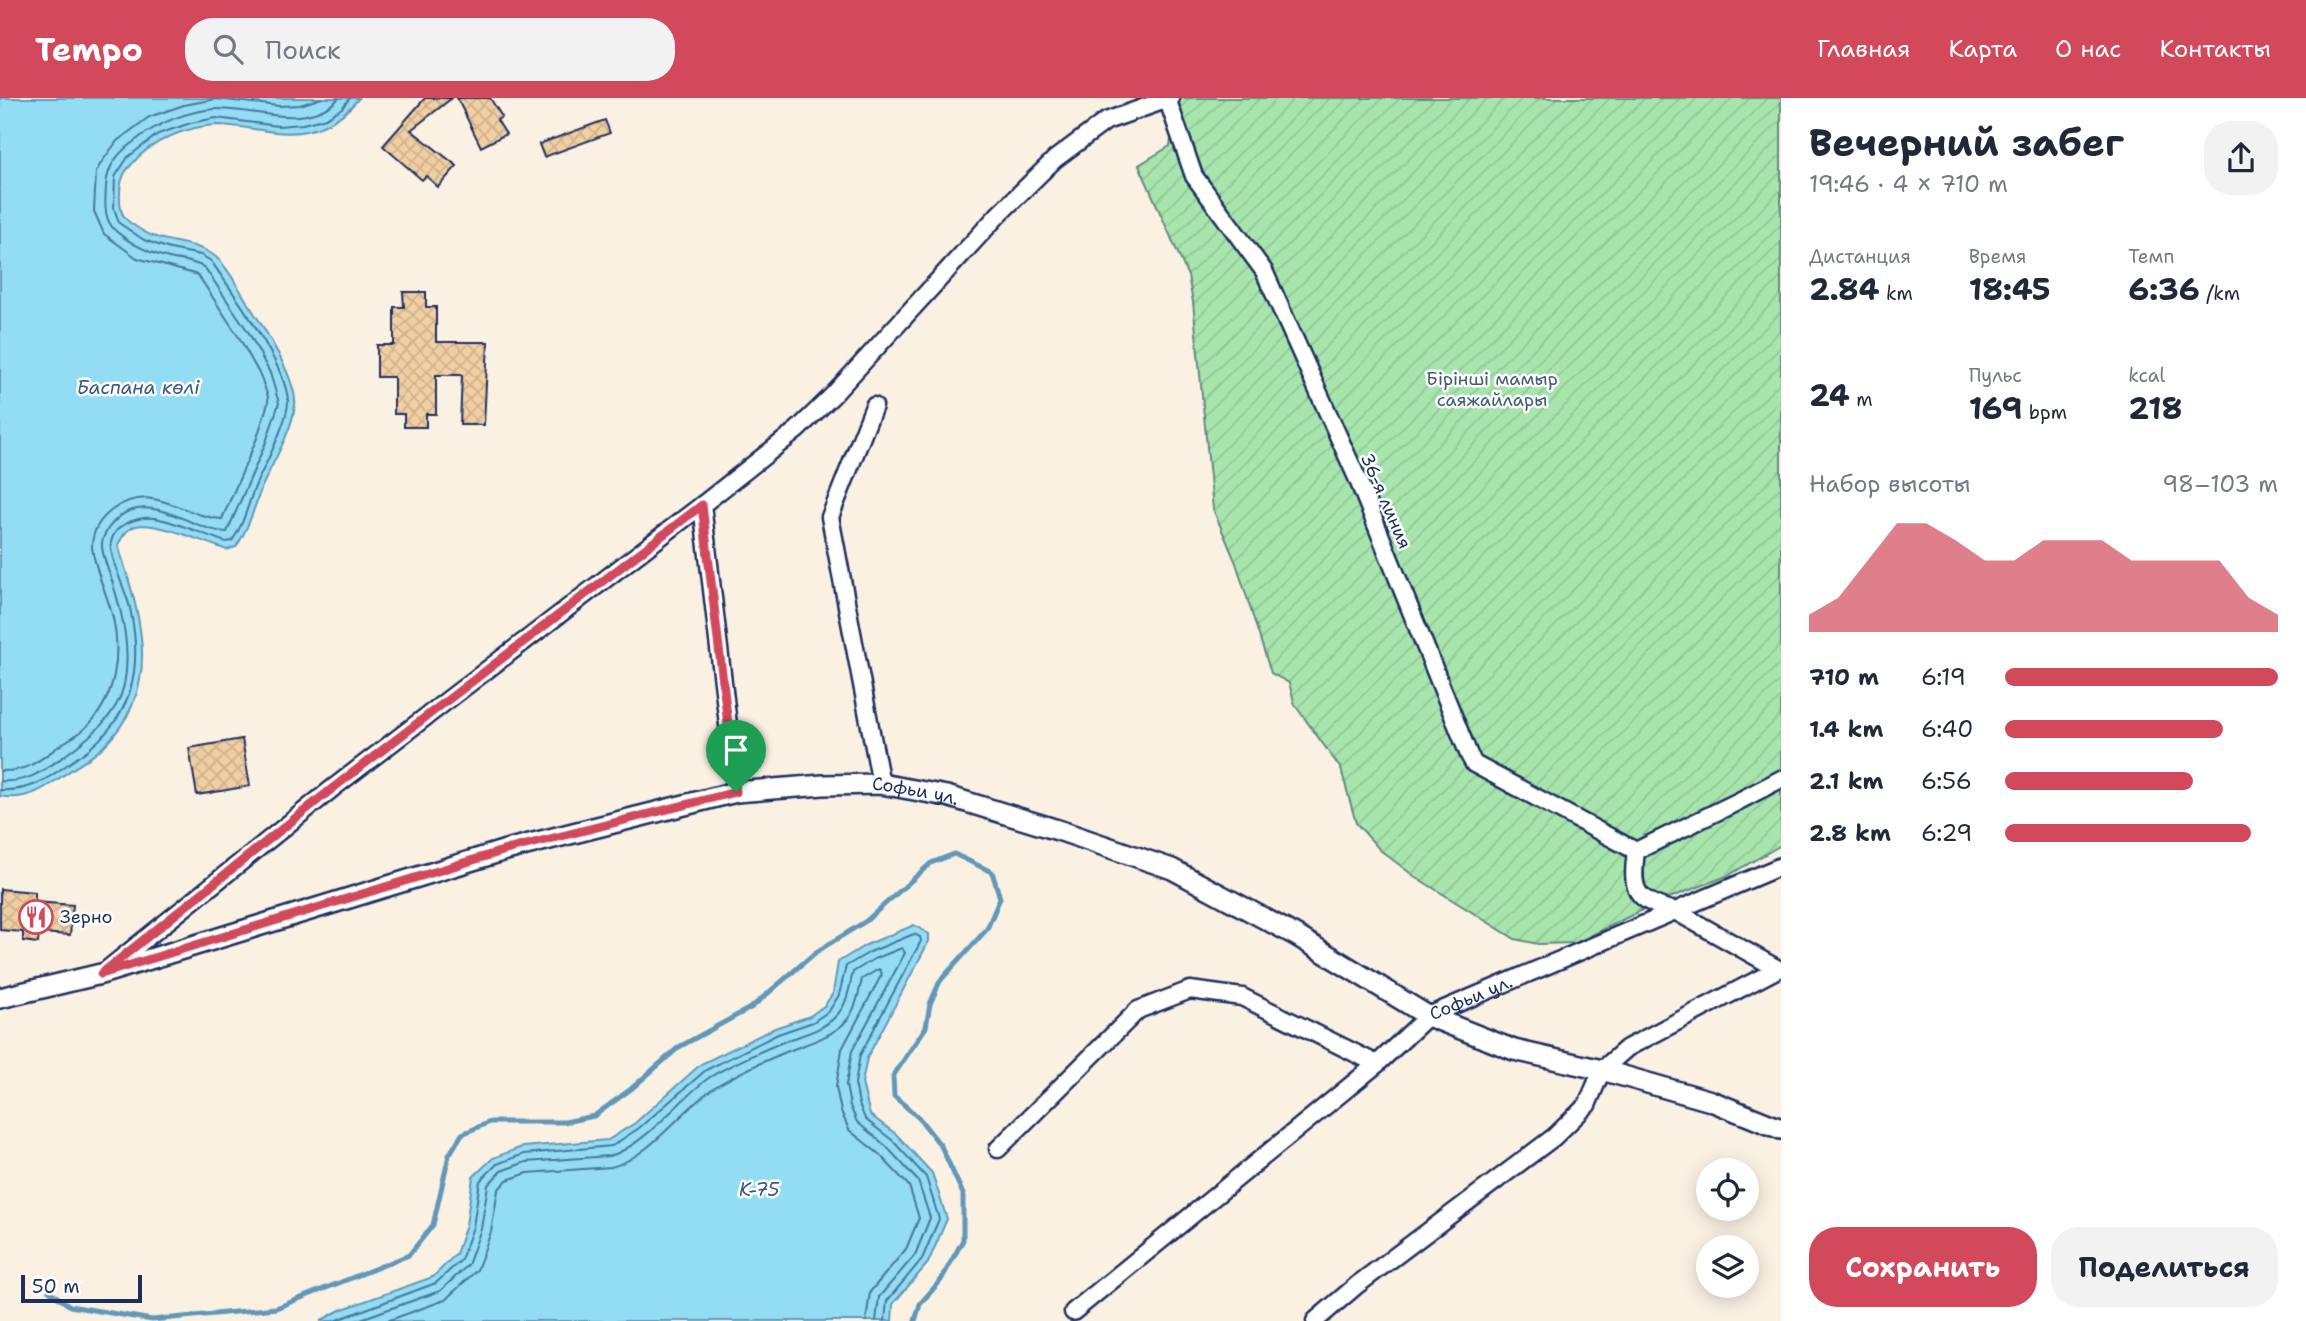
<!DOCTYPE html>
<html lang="ru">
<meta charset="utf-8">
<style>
body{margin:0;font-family:"Shantell Sans",sans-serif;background:#f2f2f3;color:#1f2937;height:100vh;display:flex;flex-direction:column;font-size:26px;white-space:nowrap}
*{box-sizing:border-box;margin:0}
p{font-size:23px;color:#747a83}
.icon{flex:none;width:38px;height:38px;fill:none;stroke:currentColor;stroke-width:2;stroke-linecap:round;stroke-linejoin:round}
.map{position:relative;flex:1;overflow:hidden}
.sheet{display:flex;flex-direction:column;background:#fff;width:525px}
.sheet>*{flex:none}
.tools{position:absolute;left:1696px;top:1060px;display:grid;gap:14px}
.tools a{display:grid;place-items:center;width:63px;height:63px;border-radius:50%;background:#fff;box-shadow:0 4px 18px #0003;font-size:35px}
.scale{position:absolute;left:21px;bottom:18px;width:121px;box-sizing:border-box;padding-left:7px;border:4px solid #1b2f5e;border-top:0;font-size:19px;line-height:24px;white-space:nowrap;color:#1b2f5e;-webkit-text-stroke:5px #fff;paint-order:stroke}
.pin{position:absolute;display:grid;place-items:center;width:60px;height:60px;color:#fff;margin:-72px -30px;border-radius:50% 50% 50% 0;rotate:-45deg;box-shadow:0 0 7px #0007}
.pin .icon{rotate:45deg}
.round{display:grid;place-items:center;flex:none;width:74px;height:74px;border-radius:28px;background:#f2f2f3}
.summary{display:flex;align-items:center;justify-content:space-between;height:119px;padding:0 28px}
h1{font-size:38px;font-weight:700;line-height:52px}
.figures{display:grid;grid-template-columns:repeat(3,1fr);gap:10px;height:119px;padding:7px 28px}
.figures div{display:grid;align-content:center}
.figures b{font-size:30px;font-weight:700}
.figures small{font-size:19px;font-weight:400}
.figures p{font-size:19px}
.chart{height:196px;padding:14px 28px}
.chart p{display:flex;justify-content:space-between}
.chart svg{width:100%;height:126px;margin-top:7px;fill:#d1495b;opacity:.7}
.action{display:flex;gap:14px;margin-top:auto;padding:14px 28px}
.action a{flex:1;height:80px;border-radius:28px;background:#d1495b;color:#fff;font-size:28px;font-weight:700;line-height:80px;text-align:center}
.action a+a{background:#f2f2f3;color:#1f2937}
ul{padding:0 28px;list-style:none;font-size:23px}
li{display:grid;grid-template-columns:112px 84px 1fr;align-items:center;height:52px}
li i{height:18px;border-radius:9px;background:#d1495b}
header{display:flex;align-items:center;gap:42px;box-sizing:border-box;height:98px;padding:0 35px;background:#d1495b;color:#fff}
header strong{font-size:33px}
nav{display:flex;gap:38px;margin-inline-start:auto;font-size:24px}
.search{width:490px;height:63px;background:#f2f2f3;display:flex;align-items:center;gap:18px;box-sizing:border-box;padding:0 24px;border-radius:28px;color:#747a83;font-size:26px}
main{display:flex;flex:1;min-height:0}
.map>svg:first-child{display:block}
.garden{fill:url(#garden-furrows);stroke:#628a85;stroke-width:2}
.water{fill:#92ddf3;stroke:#6297b7;stroke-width:2}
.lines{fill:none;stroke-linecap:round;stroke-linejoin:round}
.shore{stroke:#4b759a;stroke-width:2}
.stream{stroke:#6297b7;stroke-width:5}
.building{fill:url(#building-cross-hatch);stroke:#1b2f5e;stroke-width:2}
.minor-casing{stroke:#1b2f5e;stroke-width:21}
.tertiary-casing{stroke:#1b2f5e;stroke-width:24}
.minor{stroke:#fff;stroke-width:16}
.tertiary{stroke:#fff;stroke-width:19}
.route-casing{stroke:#fff;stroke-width:14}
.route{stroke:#d1495b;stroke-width:9}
.labels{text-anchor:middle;stroke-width:5;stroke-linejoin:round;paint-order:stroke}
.park-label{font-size:18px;fill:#3e5c72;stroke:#fff}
.street-label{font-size:18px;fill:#1b2f5e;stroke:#fff}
.poi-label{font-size:18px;fill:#1b2f5e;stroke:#fff;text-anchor:start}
.water-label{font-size:19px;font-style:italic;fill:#395a83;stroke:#fff}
</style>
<header>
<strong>Tempo</strong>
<div class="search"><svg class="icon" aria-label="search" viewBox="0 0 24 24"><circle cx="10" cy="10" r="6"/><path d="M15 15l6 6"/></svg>Поиск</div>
<nav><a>Главная</a><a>Карта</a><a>О нас</a><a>Контакты</a></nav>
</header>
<main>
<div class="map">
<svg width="1781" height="1223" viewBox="0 0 1781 1223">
<defs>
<pattern id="garden-furrows" width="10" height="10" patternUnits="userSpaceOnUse" patternTransform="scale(1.75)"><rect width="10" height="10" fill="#a8e5ac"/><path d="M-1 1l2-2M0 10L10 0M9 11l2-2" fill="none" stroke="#90c596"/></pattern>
<pattern id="building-cross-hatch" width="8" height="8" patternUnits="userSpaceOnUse" patternTransform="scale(1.75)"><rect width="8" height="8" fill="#f1cfa2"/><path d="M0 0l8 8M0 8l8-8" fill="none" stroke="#ceb28e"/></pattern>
</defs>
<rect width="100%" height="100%" fill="#fbf1e3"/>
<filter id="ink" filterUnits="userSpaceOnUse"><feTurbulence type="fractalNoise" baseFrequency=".0143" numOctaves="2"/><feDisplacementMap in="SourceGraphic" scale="14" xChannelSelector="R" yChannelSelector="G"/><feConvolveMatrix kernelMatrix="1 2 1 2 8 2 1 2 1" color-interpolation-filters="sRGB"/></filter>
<g filter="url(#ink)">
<path class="garden" d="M1177,0H1781V747L1727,778L1656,805L1576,845L1538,846L1515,841L1414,778L1380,752L1356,725L1341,671L1295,607L1289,585L1271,575L1236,465L1213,411L1193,204L1188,178L1139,67L1170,48Z"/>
<path class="water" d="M0,0H359C338,26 309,38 275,34C255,32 236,27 217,27C188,28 150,43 132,66C129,69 124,75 123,79C119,88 118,112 125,120C128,124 134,127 138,130C162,147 191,142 212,156C226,165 240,193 249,207C263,228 298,283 295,308C291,336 272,365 261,391C254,411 248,431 236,449L227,452C206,445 157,423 136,428C127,430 122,439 118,447C140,518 165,589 103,649C93,659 80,666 68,674C47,689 27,704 0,698Z
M914,827L929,836V843L867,960L862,985L870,1017L896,1036L932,1075L947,1121L928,1165L893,1206L892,1223H320L340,1212L433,1179L456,1156L466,1127L473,1079L493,1060L522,1049L608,1042L635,1025L701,966L775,930L810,918L825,907L833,895L838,864L866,847Z"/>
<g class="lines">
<path class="shore" d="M0,673C29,674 39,662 62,646C69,641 78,637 84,631C116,603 122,556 112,516C106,494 95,472 92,449C92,434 100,421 112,412C153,382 183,419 222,421L257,340L268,305V299L261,279L240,241L198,177L137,160L104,136L94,113L96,74L101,65L117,43L149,19L184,7L216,1L279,8L300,7L322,0
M0,683C30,685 44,672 67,656C91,638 117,618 124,587C131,553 123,518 113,486C110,475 101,458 102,445C104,432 117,418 129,413C163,401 195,433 227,434L266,344L279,305L270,275L249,235L205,170C194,163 182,163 169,160C150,155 132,147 117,134C103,123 105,105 106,89C107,67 119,54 136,42C158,25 187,13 215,11C255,10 306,34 339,0
M0,692C36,694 53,676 81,657C131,621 143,575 131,515C128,495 112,469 111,449C110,427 138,418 155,420C174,423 207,438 226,444L232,443C245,425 248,404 257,384C266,366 288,323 288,304C288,270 232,193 211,163L201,157L170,151L144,142L119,125L114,110L115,79L128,59L158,36L191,25L216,20L278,28L303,26L326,20L342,10L350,0
M334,1223L436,1185L461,1162L473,1129L480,1083L497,1066L524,1056L612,1048L639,1030L706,972L778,936L813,924L829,913L839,897L846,868L870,854L914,836L920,839L921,843L860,957L855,985L859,1006L865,1021L892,1042L926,1079L939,1121L922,1161L887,1203L885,1223
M355,1223L440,1193L468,1167L481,1131L488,1087L501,1073L526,1064L609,1058C643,1050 681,999 710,979C728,968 763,952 783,944C801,937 822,933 836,918C848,906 849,889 853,874L874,861L902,850L905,855L852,953L846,987L850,1008L857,1024L886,1048L918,1083L930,1120L915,1157L879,1199L876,1223
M387,1223L445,1202L477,1172L491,1134L498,1092L507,1082L528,1075L611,1069C650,1060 685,1007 718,987C739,975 764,963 786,954C805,946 823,942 840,929C855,917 858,899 862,881L879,871L882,876L842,951L836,989L841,1013L849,1032L879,1056L909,1088L919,1120L906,1151L870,1194L866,1223"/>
<path class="stream" d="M49,1193L70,1208L152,1222L276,1210L409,1157L433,1127L449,1057L462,1036L490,1024H565L594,1018L631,991L679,949L752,909L816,854L866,823L931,765L954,756L992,774L1000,800L987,831L940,883L930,906L926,929L893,978L894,998L919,1020L941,1048L963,1096V1142L941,1182L920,1206L915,1223"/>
</g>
<path class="building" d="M425,0H452L411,32L457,68L438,89L426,78L422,82L383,48Z
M457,0H490L502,19L497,22L506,36L481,49Z
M605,22L610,35L544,59L539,46Z
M403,194H426V209H436V244H488L484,327H460L462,277H436V316H426V329H404V316H394V279H377V247H394V209H404Z
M242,641L250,688L197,697L189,650Z
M0,791L35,794V804L73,807L70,837L39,835L38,845L23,843V834L0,832Z"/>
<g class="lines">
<g class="minor-casing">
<g id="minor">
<path d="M1167,0L1194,78L1264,173L1358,382L1469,657L1474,666L1636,753"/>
<path d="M874,308L830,419L881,686"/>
<path d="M702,407L736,694"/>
<path d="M1636,753C1631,793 1634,802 1675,813L1778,871"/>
<path d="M1636,753L1735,705L1781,681"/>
<path d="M108,871L333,690L702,407L797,332L832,298L998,117L1055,61L1106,23L1171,0"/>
<path d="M998,1051L1138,912L1190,892L1242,899L1377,966"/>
<path id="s1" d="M1073,1214L1377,966L1428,918L1781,768"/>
<path d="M1315,1223L1357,1187L1554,1039L1587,1007L1602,972L1627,950L1778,871"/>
</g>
</g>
<g class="tertiary-casing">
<g id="tertiary">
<path id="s2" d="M0,900L101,876L506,752L736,694L823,687L881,686L947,698L1061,733L1172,771L1297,838L1428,918L1514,952L1602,972L1711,1003L1781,1031"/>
</g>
</g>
<use href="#minor" class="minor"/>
<use href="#tertiary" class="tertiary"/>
</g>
</g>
<g class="lines" filter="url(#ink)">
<g class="route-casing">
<path id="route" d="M702,407L736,694L506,752L101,876L333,690Z"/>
</g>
<use href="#route" class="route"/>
</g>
<defs>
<g id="restaurant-ring" transform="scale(1.75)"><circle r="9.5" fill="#fff" stroke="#d1495b" stroke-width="1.5"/><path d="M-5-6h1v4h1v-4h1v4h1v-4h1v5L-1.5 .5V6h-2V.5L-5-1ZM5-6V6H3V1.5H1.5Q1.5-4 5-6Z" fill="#d1495b"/></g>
</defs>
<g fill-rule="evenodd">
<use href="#restaurant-ring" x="36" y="819"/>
</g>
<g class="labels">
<g class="park-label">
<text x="1492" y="287">Бірінші мамыр<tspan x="1492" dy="21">саяжайлары</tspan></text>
</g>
<g class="street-label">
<text transform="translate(1386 403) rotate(67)" y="6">36-я линия</text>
<text dy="6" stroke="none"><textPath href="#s2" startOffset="945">Софьи ул.</textPath></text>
<text dy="6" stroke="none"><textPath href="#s1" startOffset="509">Софьи ул.</textPath></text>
</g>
<g class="poi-label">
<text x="60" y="825">Зерно</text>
</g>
<g class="water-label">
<text x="138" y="296">Баспана көлі</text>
<text x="759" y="1098">К-75</text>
</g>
</g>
</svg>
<div class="tools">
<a><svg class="icon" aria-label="locate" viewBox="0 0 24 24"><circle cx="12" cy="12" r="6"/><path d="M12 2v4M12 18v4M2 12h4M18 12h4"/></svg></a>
<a><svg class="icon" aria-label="layers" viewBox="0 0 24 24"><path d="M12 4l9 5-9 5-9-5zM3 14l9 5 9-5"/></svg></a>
</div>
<div class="scale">50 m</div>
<div class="pin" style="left:736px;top:694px;background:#1e9e55"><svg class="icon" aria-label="arrive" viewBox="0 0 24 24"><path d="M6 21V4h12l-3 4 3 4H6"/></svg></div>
</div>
<section class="sheet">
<div class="summary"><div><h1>Вечерний забег</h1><p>19:46 · 4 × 710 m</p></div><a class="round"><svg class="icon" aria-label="share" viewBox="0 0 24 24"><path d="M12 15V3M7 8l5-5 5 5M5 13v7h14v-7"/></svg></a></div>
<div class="figures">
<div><p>Дистанция</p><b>2.84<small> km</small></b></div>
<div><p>Время</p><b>18:45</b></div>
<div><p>Темп</p><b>6:36<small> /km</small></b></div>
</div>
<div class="figures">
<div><b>24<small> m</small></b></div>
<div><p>Пульс</p><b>169<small> bpm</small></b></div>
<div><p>kcal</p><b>218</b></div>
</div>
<div class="chart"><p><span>Набор высоты</span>98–103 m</p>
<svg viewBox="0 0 160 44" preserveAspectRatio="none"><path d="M0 44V38L10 32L20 19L30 6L40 6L50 12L60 19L70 19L80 12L90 12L100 12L110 19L120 19L130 19L140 19L150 32L160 38V44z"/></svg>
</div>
<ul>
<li><b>710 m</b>6:19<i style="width:100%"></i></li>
<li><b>1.4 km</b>6:40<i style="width:80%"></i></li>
<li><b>2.1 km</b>6:56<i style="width:69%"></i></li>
<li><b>2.8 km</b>6:29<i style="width:90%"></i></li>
</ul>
<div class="action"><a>Сохранить</a><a>Поделиться</a></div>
</section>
</main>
